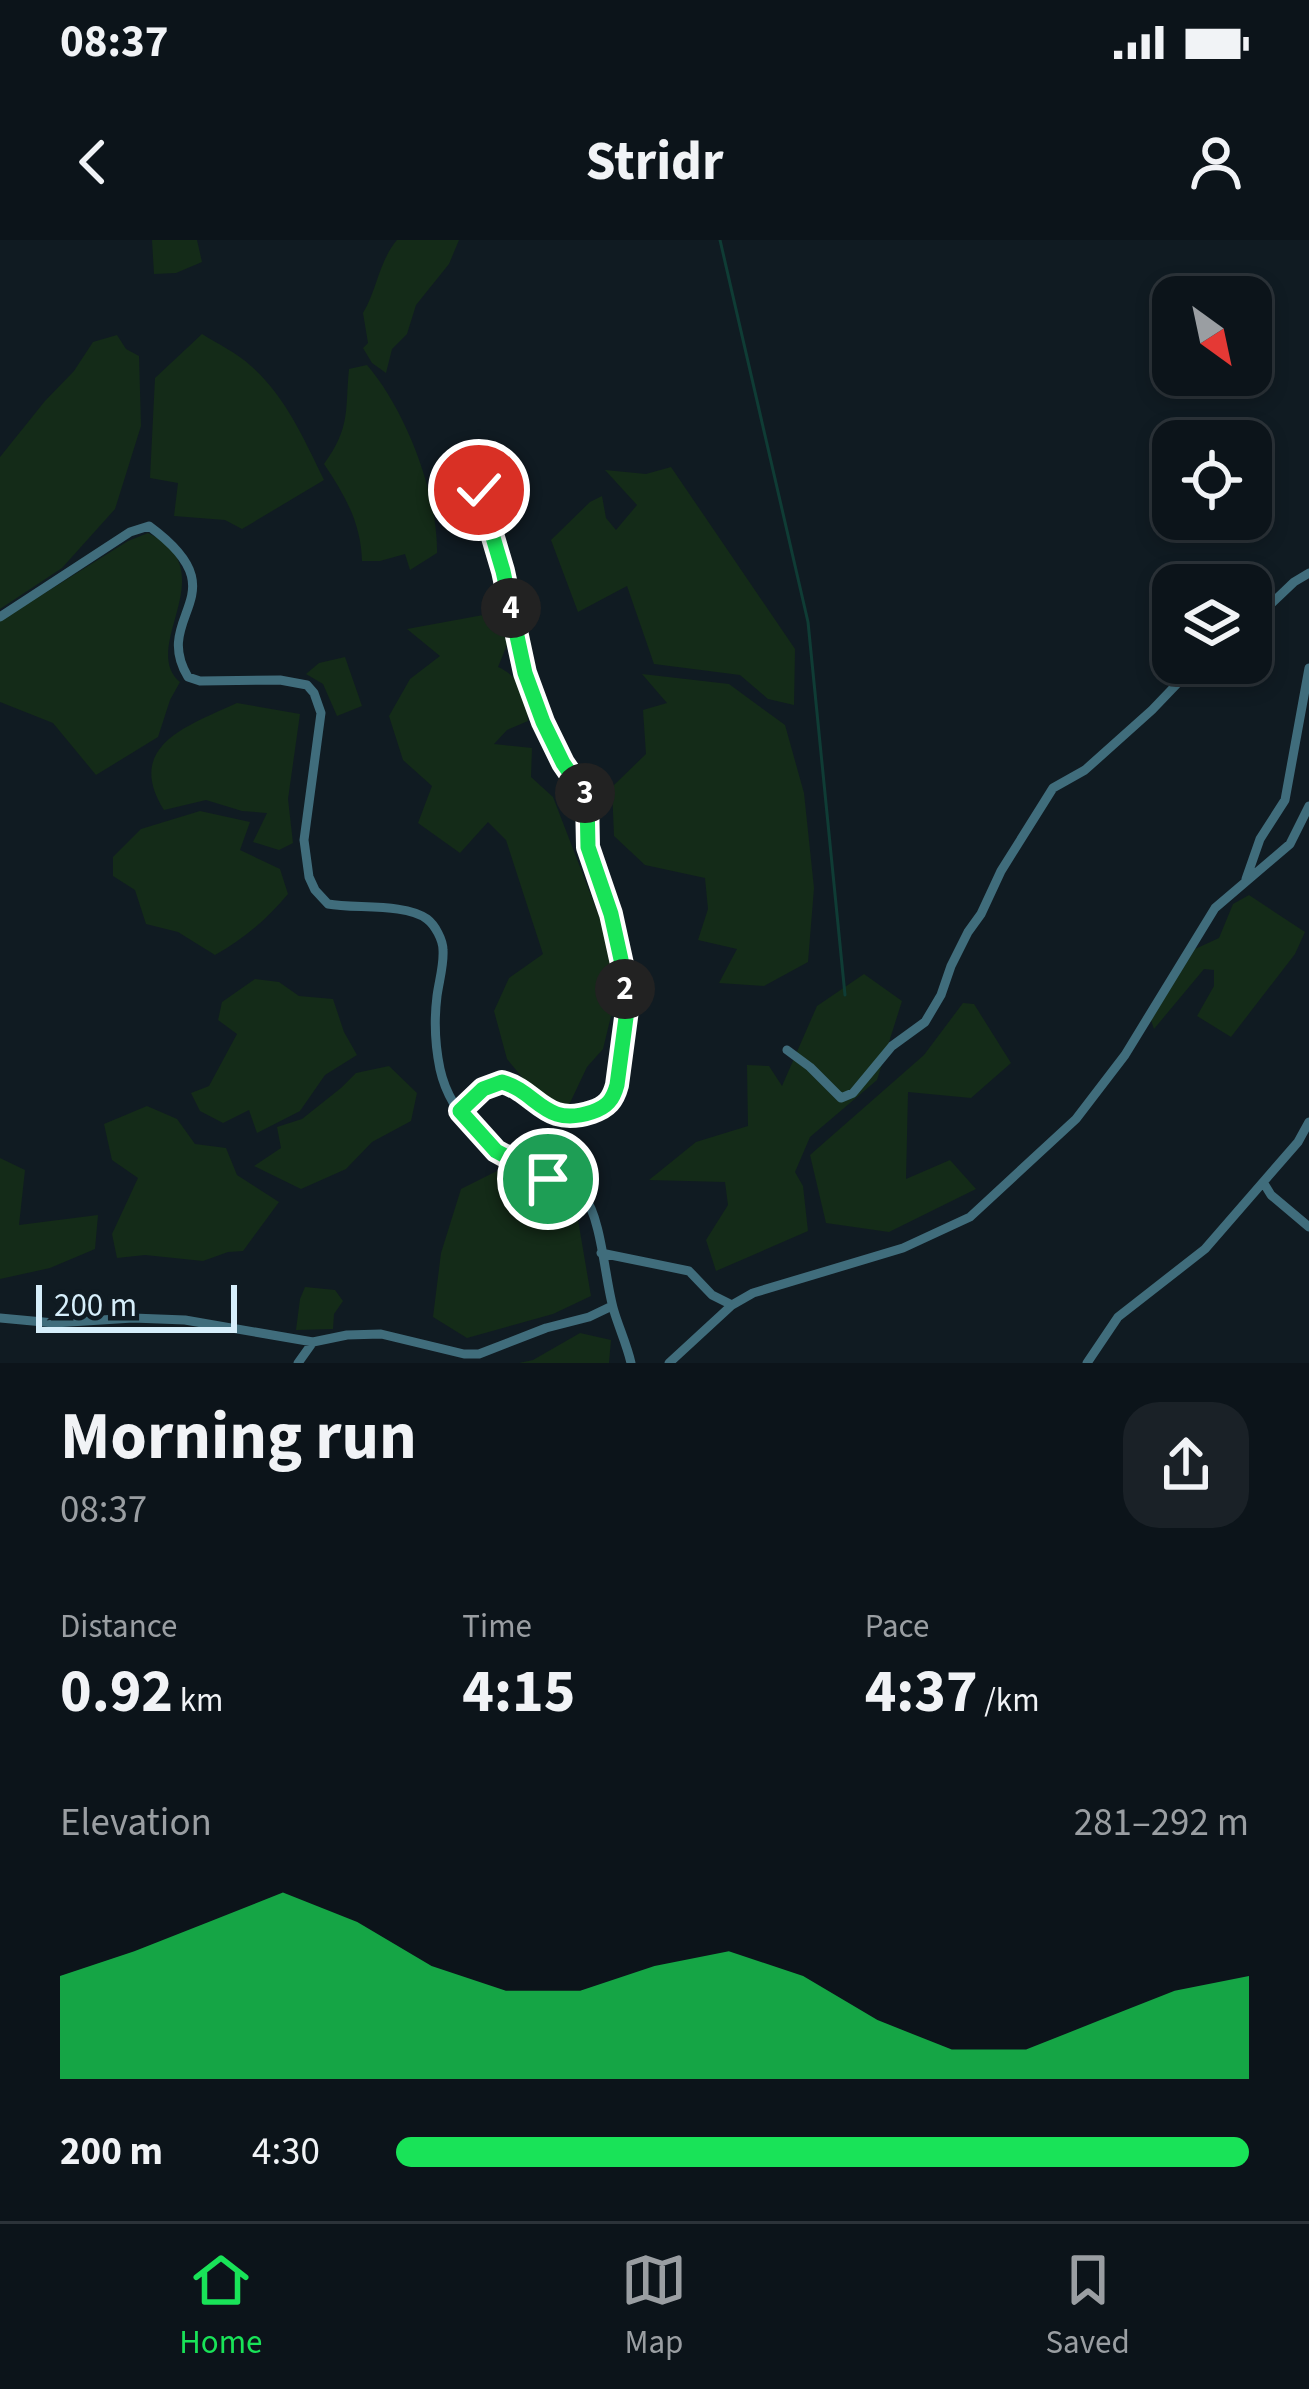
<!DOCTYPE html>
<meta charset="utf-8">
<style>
body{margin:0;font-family:"Source Sans 3",sans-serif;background:#1a2127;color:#f1f3f6;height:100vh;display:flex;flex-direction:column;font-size:45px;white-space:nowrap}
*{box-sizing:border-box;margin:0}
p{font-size:39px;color:#9a9ea2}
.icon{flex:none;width:66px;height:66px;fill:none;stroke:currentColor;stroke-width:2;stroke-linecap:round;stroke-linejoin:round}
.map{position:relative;height:1123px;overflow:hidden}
.details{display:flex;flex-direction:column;background:#0c141a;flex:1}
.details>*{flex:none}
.needle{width:78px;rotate:147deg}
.fabs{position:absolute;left:1152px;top:36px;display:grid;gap:24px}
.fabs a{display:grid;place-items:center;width:120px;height:120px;border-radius:24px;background:#0c141a;box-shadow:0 6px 18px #0003,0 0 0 3px #2c3339;font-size:60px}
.scale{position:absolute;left:36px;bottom:30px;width:201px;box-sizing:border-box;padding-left:12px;border:6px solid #d6eefa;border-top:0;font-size:33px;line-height:42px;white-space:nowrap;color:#d6eefa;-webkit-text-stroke:9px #101b22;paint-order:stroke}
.pin{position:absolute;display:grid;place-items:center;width:102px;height:102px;color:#fff;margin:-51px;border:6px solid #fff;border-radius:50%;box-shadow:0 3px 12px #0007}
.km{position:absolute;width:60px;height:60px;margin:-30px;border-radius:50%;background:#222;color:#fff;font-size:33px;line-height:60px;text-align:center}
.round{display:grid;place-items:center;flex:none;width:126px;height:126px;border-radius:36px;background:#1a2127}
.summary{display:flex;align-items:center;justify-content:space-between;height:204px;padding:0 60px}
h1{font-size:66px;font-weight:700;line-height:90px}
.metrics{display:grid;grid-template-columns:repeat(3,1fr);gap:18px;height:204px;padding:12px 60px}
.metrics div{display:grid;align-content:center}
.metrics b{font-size:60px;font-weight:700}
.metrics small{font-size:33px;font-weight:400}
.metrics p{font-size:33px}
.chart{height:336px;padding:24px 60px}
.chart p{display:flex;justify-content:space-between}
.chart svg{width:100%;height:216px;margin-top:12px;fill:#19e358;opacity:.7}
ul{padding:0 60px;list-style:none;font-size:39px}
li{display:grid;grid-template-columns:192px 144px 1fr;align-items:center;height:90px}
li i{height:30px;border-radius:15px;background:#19e358}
.status{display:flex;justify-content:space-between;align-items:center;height:84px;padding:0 60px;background:#0c141a;direction:ltr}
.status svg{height:33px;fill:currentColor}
header{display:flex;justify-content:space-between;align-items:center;height:156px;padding:0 60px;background:#0c141a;font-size:54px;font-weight:700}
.tabs{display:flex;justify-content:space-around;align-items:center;height:168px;border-top:3px solid #2c3339;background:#0c141a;font-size:33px;color:#9a9ea2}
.tabs a{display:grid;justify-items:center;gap:6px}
.tabs .on{color:#19e358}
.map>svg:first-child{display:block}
.green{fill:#142b18}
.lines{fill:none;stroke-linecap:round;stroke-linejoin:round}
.stream{stroke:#0f3c35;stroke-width:3}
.minor{stroke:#406d7c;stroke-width:9}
.route-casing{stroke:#fff;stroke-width:24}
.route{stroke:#19e358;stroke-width:15}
</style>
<div class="status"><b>08:37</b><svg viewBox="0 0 49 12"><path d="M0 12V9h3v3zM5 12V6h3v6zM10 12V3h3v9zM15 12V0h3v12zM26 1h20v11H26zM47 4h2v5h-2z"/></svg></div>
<header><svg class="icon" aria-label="back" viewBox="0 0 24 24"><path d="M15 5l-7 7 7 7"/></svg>Stridr<svg class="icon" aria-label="person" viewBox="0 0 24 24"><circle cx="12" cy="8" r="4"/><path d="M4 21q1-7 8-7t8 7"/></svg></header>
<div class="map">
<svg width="1309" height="1123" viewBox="0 0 1309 1123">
<rect width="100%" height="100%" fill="#101b22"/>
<path class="green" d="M152,0H197L202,22L176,33L154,34Z
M397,0H459L449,24L416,65L407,94L392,109L386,133L372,123L363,108L368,103L363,73C377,50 379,21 397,0Z
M202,94C218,104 237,113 251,126C286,157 304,199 324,240L242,289L225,280L174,276L178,243L150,238L155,138Z
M117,95L126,109L139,116L141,186L115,269L62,328L0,369V217L45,161L74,131L93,102Z
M367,125C405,169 438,253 437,313L410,330L405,314L380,321H362C361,283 345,255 324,224C351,187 345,170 349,129Z
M671,227L795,409L794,465L768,459L740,435L654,424L627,346L578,372L551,300L590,262L602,256L606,278L616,290L637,265L605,230L646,234Z
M148,293C227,330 138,407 180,442L170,460L158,497L96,535L53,483L0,462V381L128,301Z
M505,371L509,400L498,427C521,437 526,457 528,481L507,490L494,504L532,508L531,537L553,557L609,702L612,772L603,809L587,827L568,867L530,847L507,819L494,771L509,738L543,714L506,600L488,582L460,613L418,583L432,546L403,520L389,476L410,439L440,416L407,389Z
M345,417L362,466L337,476L323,444L306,434L319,423Z
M642,434L729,444L785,485L804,553L814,648L808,722L764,746L719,743L737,709L698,700L708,669L705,638L645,625L614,596L612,547L646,514L643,470L667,463Z
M237,463L300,474L288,559L293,603L279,610L253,602L267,573L242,571L206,560L164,570C124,506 187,486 237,463Z
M200,571L250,582L240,610L280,629L288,654C267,679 244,699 215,715L178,692L146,684L135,650L113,636V617L141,589Z
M1249,655L1305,692L1295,714L1231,797L1197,776L1214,746V730L1204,729L1154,789L1151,780L1195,709L1219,698L1233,664Z
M864,734L902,761L877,840L810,897L795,932L803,946L808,991L716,1031L706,1000L728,965L725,942L649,940L696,902L748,886L747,825L769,826L782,846L817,766Z
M255,739L279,742L299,756L333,759L344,792L357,815L325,835L300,871L257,893L249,870L223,883L200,871L191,853L209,846L237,794L218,780L222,762Z
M963,763L974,764L1011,823L971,858L908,852L906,939L950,920L976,949L889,992L826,983L810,915L924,815Z
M389,826L417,853L411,881L372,902L346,929L301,949L254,926L281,908L277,887L302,879L341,848L356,833Z
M147,866L177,879L195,904L226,908L237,935L279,962L243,1011L228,1012L203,1021L145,1015L117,1018L112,994L138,938L112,920L104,884Z
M0,918L25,930L19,985L98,975L95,1009L50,1028L0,1039Z
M503,928L519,942L578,980L591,1056L553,1074L467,1098L433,1077L441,1013L461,949Z
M305,1047L335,1050L343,1061L334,1074L333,1089L296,1090L300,1059Z
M580,1093L611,1100L609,1123H519L533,1120Z"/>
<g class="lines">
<path class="stream" d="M720,0L808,382L845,755"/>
<path class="minor" d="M0,377L130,292L149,286C243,355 150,374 188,437L200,441L280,440L307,445L314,453L321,473L304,600L309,637L315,650L328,664C355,669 405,663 427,679C435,685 443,700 443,710C444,725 439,741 437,756C434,780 435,805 440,829C451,880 498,917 544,937C557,942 575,944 584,956C602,979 605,1042 614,1071C619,1088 627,1105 631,1123
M1251,383L1294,342L1309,333
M1246,639L1260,599L1285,560L1309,428
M787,810L810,827L841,858L853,853L892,806L925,782L941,755L951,726L968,692L981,674L1001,631L1053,548L1085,530L1152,470L1197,423
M460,871L483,849L502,842C538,852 544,888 591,872C607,867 613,860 617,845L627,770L622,724L611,673L588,607L587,558L563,523L543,482L525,432L503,331L479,250L478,225
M1263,942L1271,955L1309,987
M601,1013L689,1031L712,1055L732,1065
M0,1078L54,1083L133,1078L185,1080L313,1102L347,1095L381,1094L464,1114H479L546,1088L589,1077L612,1066
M298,1123L313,1102
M669,1123L732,1065L753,1053L903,1008L970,977L1076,879L1125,815L1215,668L1290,604L1309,566
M1087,1123L1118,1077L1205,1009L1298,902L1309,882"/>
</g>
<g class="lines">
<g class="route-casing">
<path id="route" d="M479,250L503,331L525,433L543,482L563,523L587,558L588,607L611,674L622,724L627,770L617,845C613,860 607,867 592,872C544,888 538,852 502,842L483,849L460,871L496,911L548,939"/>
</g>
<use href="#route" class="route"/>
</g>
</svg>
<div class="fabs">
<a><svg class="needle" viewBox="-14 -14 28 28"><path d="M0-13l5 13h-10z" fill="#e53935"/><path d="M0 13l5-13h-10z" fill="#9a9ea2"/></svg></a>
<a><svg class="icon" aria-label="locate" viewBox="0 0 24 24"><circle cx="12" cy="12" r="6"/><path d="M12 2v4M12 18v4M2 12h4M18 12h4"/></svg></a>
<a><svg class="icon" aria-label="layers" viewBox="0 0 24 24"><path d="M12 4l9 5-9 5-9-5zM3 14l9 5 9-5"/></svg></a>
</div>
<div class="scale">200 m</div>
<div class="pin" style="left:548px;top:939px;background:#1e9e55"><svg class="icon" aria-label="arrive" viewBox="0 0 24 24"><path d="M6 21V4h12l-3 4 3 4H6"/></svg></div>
<div class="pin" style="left:479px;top:250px;background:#d93025"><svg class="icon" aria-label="check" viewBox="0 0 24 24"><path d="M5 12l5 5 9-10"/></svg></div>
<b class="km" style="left:625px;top:749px">2</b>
<b class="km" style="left:585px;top:553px">3</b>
<b class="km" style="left:511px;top:368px">4</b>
</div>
<section class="details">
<div class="summary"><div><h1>Morning run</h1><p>08:37</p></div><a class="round"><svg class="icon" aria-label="share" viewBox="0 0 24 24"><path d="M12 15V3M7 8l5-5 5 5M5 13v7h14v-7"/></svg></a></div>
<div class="metrics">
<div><p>Distance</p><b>0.92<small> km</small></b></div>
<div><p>Time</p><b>4:15</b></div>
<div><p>Pace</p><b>4:37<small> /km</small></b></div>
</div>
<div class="chart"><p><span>Elevation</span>281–292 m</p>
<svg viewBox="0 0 160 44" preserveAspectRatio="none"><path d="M0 44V23L10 18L20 12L30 6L40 12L50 21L60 26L70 26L80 21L90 18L100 23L110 32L120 38L130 38L140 32L150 26L160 23V44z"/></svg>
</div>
<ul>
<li><b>200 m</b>4:30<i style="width:100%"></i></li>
</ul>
</section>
<nav class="tabs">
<a class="on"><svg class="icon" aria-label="home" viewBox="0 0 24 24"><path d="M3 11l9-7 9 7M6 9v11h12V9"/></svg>Home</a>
<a><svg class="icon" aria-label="map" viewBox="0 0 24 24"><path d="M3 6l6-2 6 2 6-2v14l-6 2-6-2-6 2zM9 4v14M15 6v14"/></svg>Map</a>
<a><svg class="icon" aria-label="saved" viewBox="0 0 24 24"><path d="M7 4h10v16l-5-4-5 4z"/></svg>Saved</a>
</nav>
